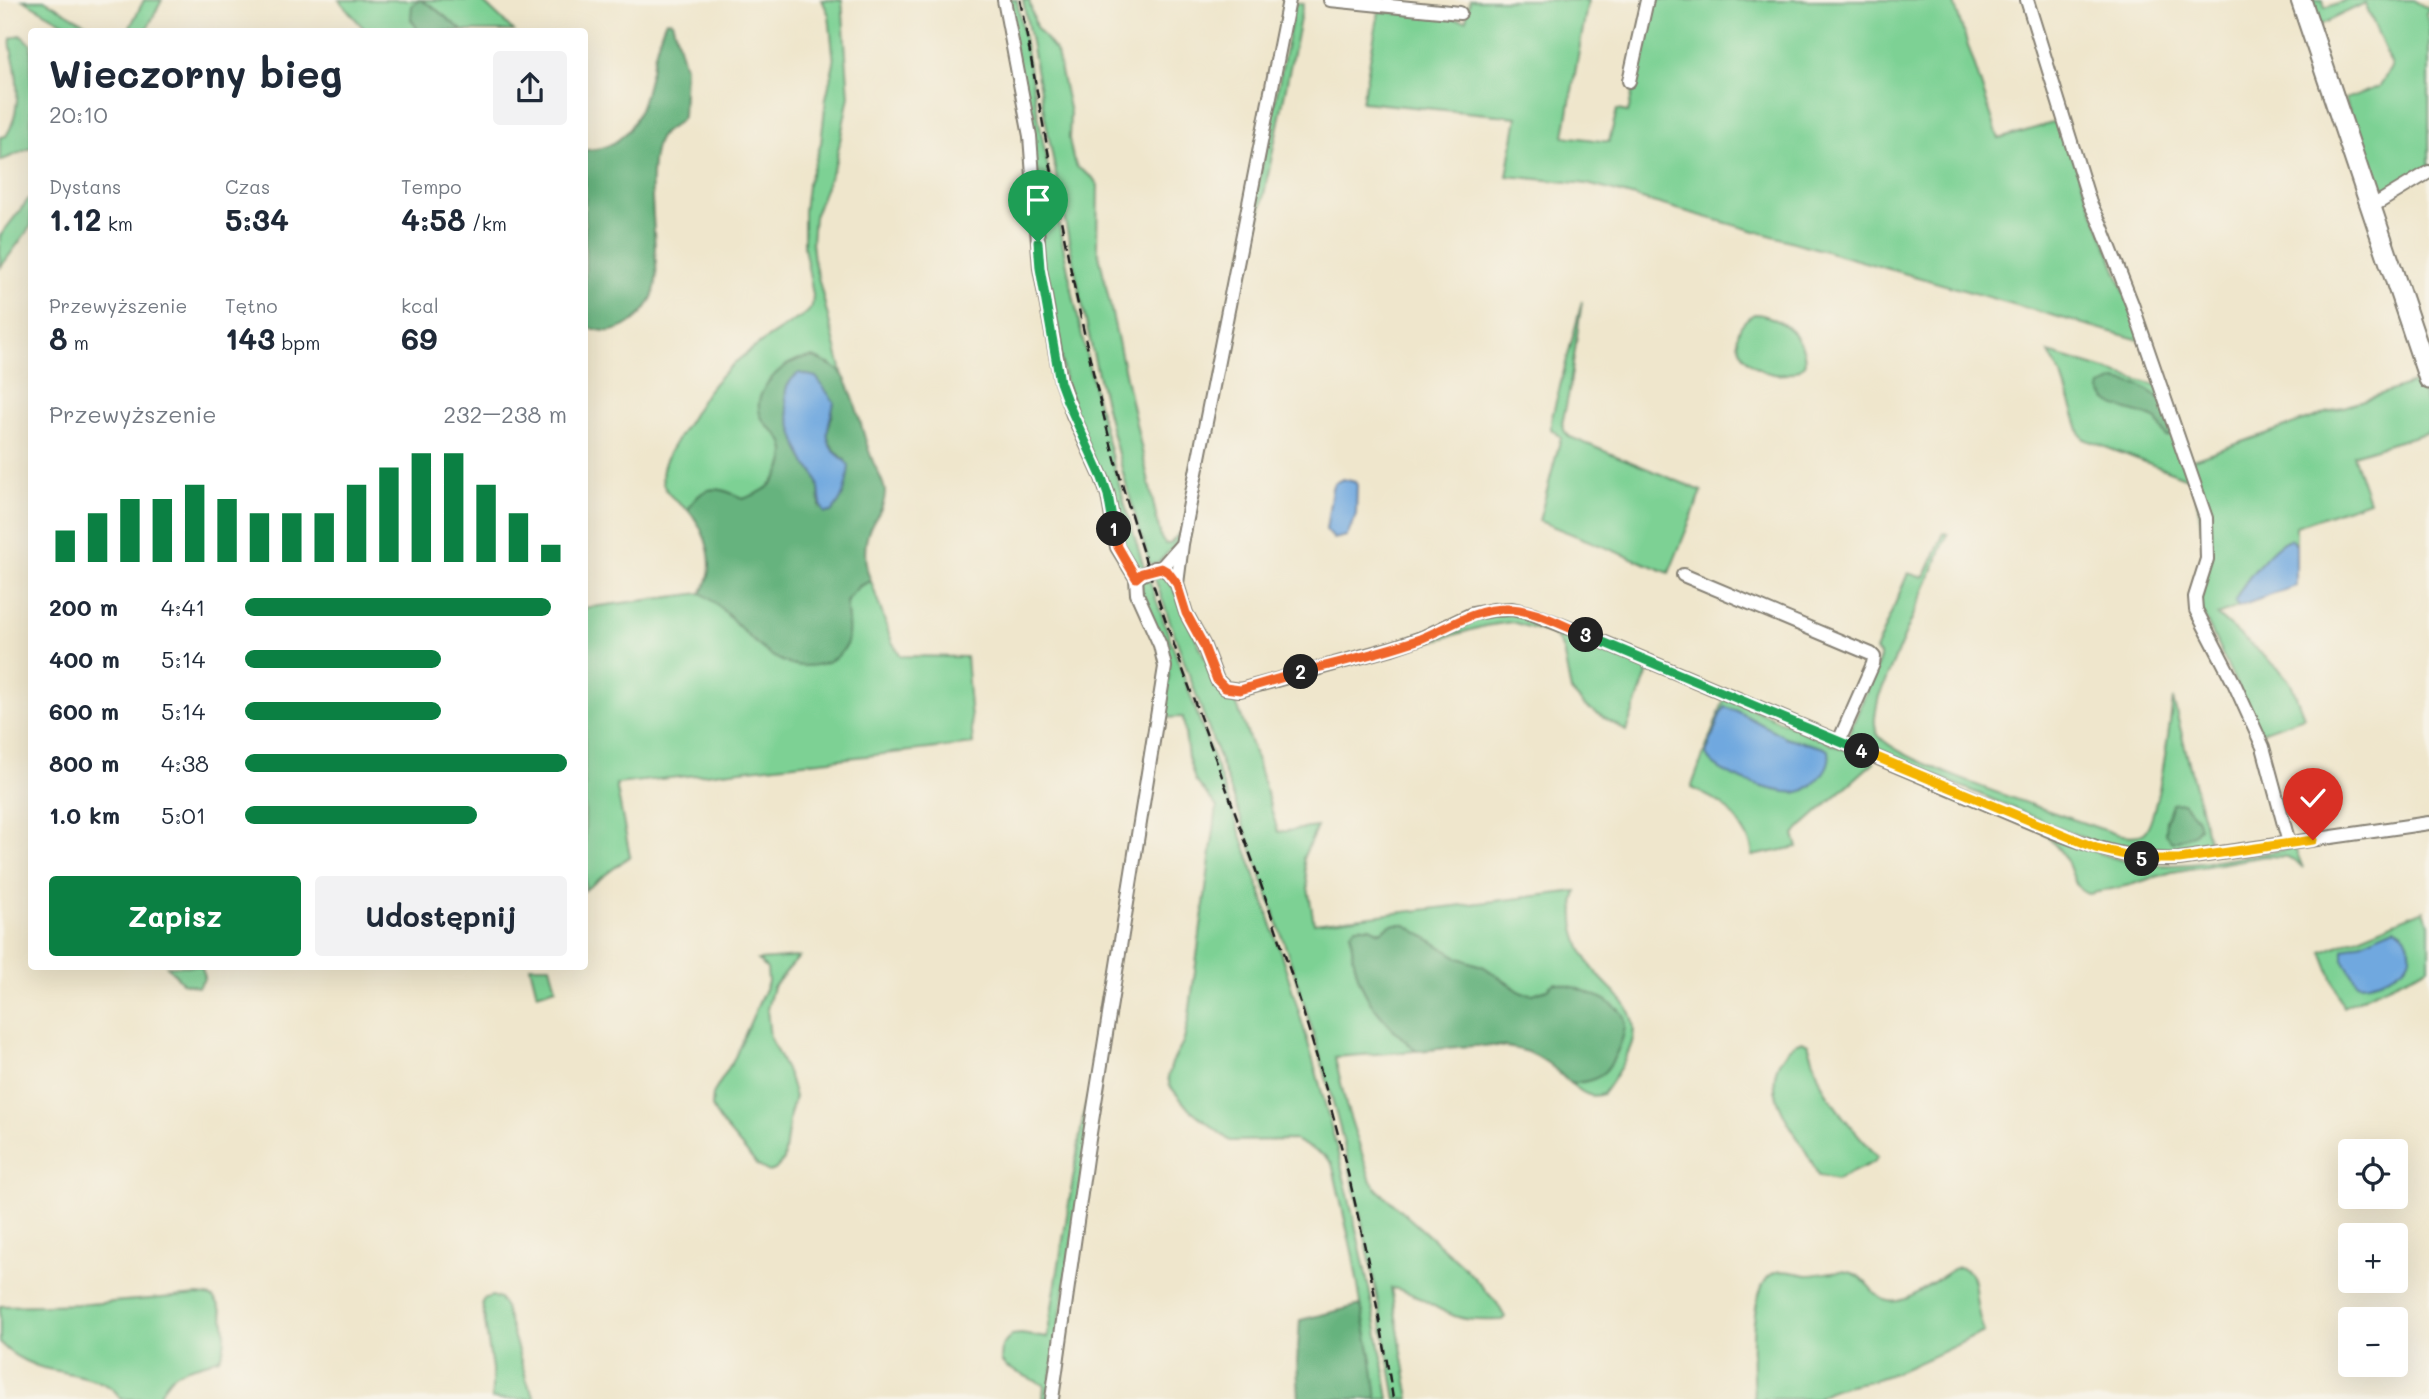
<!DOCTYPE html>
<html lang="pl">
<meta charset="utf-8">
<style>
body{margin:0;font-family:Mali,sans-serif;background:#f2f2f3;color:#1f2937;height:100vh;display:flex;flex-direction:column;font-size:26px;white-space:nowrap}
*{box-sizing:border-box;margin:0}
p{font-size:23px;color:#747a83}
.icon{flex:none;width:38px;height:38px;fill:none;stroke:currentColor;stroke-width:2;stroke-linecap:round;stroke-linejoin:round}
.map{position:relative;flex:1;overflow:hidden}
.details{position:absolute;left:28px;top:28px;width:560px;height:942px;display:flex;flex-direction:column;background:#fff;border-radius:7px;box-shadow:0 7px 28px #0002}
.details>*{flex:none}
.tools{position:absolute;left:2338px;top:1139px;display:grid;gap:14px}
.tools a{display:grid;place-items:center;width:70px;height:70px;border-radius:7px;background:#fff;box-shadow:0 7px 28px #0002;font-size:35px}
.pin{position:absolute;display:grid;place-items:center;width:60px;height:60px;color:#fff;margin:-72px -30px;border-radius:50% 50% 50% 0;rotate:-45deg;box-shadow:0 0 7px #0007}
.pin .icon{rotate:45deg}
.km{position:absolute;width:35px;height:35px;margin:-18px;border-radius:50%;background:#222;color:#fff;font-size:19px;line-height:35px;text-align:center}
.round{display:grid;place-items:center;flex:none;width:74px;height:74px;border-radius:7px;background:#f2f2f3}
.summary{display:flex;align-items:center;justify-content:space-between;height:119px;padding:0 21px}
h1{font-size:38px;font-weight:700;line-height:52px}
.metrics{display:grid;grid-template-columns:repeat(3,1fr);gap:10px;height:119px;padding:7px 21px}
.metrics div{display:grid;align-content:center}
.metrics b{font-size:30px;font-weight:700}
.metrics small{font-size:19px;font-weight:400}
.metrics p{font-size:19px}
.chart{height:196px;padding:14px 21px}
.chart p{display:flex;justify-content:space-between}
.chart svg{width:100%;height:126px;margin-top:7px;stroke:#0b8043;stroke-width:6}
.primary-button{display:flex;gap:14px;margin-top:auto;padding:14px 21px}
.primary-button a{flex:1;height:80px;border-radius:7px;background:#0b8043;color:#fff;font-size:28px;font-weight:700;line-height:80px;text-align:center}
.primary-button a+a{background:#f2f2f3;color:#1f2937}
ul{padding:0 21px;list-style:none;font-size:23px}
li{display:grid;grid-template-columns:112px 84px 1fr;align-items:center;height:52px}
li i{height:18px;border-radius:9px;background:#0b8043}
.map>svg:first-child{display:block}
.green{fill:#7dd194;stroke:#4c7658;stroke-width:2}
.forest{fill:#66b37e;stroke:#41684d;stroke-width:2;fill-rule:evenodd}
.water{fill:#70a8df;stroke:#46627e;stroke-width:2}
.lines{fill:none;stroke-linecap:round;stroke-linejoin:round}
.street-casing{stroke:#868174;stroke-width:16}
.primary-casing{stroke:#868174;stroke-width:23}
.street{stroke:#fff;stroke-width:12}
.primary{stroke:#fff;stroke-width:19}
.rail{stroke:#1c1c1c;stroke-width:2.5;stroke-dasharray:10 5;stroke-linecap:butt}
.split-1-casing{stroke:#fff;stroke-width:14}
.split-2-casing{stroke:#fff;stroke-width:14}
.split-3-casing{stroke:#fff;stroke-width:14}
.split-4-casing{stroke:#fff;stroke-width:14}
.split-5-casing{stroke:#fff;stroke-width:14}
.split-6-casing{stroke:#fff;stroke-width:14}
.split-1{stroke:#22a559;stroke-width:9}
.split-2{stroke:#f0652b;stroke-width:9}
.split-3{stroke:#f0652b;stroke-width:9}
.split-4{stroke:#22a559;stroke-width:9}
.split-5{stroke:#f5b400;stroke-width:9}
.split-6{stroke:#f5b400;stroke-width:9}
</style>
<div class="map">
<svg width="2429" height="1399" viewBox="0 0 2429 1399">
<rect width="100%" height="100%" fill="#f7f3e8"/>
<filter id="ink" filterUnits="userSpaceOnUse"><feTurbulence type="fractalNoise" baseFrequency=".0143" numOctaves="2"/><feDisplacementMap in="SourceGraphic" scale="14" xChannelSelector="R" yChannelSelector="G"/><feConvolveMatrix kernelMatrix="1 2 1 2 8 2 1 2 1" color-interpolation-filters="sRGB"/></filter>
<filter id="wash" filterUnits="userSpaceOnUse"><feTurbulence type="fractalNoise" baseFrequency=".00686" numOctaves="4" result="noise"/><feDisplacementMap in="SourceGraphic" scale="28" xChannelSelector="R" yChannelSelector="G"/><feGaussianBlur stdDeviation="1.57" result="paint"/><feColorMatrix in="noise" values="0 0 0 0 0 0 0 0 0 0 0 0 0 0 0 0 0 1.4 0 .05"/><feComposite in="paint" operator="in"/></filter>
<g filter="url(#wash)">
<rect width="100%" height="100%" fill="#efe6cc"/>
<path class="green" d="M23,0H44L99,31H78Z
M144,0H162L146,31H128Z
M339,0H481L514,31H463L431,5L411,19L419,31H366Z
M822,0H842L849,96L836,161L814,217L812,242L814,261L843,376L829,364L797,360L767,426C771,429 777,433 780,437C792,452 780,476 768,487C761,493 751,496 743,499C719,485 702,484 688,510C679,503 666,495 663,483C659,465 672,448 681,433C690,420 698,405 707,392C732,358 773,335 808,312L812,306L813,295L804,247V211L807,186L821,143L826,98L834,63L829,15Z
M1006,0H1017C1052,190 1084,382 1144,567H1134L1125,556L1069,399L1043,273Z
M1023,0H1029L1036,27L1057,53L1070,113L1069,139L1073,158L1077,167L1093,178L1098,186L1097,245L1161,538L1165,544H1170L1180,532L1178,542L1158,563L1150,564C1091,380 1059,190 1023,0Z
M1470,0H1588L1564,136L1609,142L1617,110L1628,112L1654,0H1953L1999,139L2059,121L2143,341L1610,190L1587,184L1507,176L1517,117L1362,102L1379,11L1466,20Z
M2308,0H2323L2325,8L2346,0H2413L2429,9L2426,13L2429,23V167L2383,196L2378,195L2345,99L2379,87L2392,66L2365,3L2320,25Z
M1295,3L1303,4L1259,219L1238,284Z
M20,35L31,44V148L0,161V137L6,136C19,117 19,87 15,65C13,55 9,48 11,38Z
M31,196V226L0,268V236Z
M1582,301L1569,392L1562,424L1565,432L1570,437L1702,491L1669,573L1539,521L1561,437L1551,429V421Z
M1754,314C1778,314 1810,340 1804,366C1765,396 1710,339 1754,314Z
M2049,353L2159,386L2190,479L2084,439L2080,433L2063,379Z
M2419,381L2429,410V432L2353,455L2369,501L2296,526V545L2293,542L2237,605L2238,607L2217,615L2280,670L2291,683L2304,717L2259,733L2199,605L2208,565L2190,460Z
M1944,533L1948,534L1879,696C1877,707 1872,722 1877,733C1891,762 2078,820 2116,834C2125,835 2135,838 2143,833C2158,823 2170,722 2173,699L2211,851L2157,857L2093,842L1849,739L1848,736L1880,658V655L1875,651L1908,573L1920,577L1925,576Z
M1153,573L1169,578L1219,689L1224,695L1238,697L1236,702L1257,761L1278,832L1317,827L1303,858L1314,923L1577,891C1568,920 1578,952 1598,975C1615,994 1638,1009 1633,1038C1631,1052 1612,1082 1603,1094C1589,1099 1582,1092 1571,1084L1592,1079L1591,994L1554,983L1547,989L1532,995L1522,993L1484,967L1459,958L1404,924C1397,926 1389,930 1382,931C1369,933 1363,919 1351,932C1353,992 1375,1012 1416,1051L1335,1057L1346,1105L1371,1181L1378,1190L1467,1270L1497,1303L1505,1317L1502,1320C1485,1320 1468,1322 1452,1315C1431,1307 1414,1291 1391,1288L1410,1399H1396C1375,1283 1353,1166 1319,1053C1271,891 1208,733 1153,573Z
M1148,576C1197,718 1253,858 1296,1002C1335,1132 1368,1265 1389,1399H1377L1353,1256L1332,1163L1325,1156L1295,1140L1230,1141L1187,1107L1170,1086L1168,1077L1172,1063L1184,1040L1189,1016L1217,807L1195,780L1188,757L1183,717L1162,718L1169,675L1142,595L1141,581Z
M871,581L892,642L901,656L966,657L973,744L616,784L630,856L585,890L584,608L701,593L715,601L737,626L847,613C846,593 854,588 871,581Z
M1489,614H1517L1650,666L1626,731L1585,706L1571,691L1563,650L1558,640L1551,634L1512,622L1485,626L1426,643L1467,622Z
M1725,697L1874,762L1801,827L1794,835L1798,847L1752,856C1753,847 1750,843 1746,835C1729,805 1721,802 1691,788Z
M2043,832C2073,843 2103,857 2135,863C2178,871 2249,855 2295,848L2303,868L2296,861L2287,857L2266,856L2172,872L2130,885L2089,894C2073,890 2073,870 2065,858C2059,848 2051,840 2043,832Z
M2424,910L2429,924V967L2343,1007L2322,952Z
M799,957L773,987L767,1009L770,1038L789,1076L795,1097L790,1114L784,1160L775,1170L769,1172L757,1165L719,1120L712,1107L713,1094L735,1057L768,982L767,969L758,960Z
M167,966H201L205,977L198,987L183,983Z
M530,966H550L556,988L537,994Z
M1802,1041L1808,1044C1814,1058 1816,1073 1823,1086C1837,1113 1858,1134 1878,1157L1874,1162L1836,1180L1818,1176C1806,1140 1757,1098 1781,1059C1787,1050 1792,1044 1802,1041Z
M1099,1065L1048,1399H1043L1044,1385L1006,1367L1001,1361L1002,1346L1012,1335L1021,1334L1047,1338L1084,1111Z
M1958,1267C1978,1270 1974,1289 1977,1304C1978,1314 1981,1323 1984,1332C1951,1347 1918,1365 1883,1377C1861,1385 1834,1384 1816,1399H1754C1753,1373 1746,1282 1776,1272C1785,1269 1798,1274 1807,1275C1822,1275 1842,1267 1855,1274C1871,1282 1875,1305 1898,1301C1917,1298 1939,1275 1958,1267Z
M198,1295C204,1296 210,1295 214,1299C226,1311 229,1345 219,1358C189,1371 172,1363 158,1399H120C112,1376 59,1374 37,1366C23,1361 10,1354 0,1343V1306L88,1304Z
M492,1296L500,1299L505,1308L527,1381L535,1399H492V1369L482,1302L485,1298Z"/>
<path class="forest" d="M420,0L430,5L463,31H419L411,19L412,5Z
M666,20L672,21L685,67L683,117C677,127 661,130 657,143C647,176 654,216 655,250C656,263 658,276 655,288C651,308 631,328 611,331C603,332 593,329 585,327V150C653,149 644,64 666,20Z
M813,357C824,362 838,367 844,377C857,399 862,435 872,459C876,470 886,484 885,494C884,509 876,516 870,528C863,544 864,566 871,581L859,586L846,601C848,625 856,651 827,662C768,683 742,617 701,593C719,569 707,531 688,510C702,484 718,485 743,499C751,496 761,493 768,487C780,477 791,454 781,439C775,430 763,425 760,414C753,392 778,367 797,360C802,358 808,358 813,357ZM832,416C823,438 828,445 845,460L820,506L819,484L815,474L805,462L792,426Z
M2116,380L2140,385L2164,401L2175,434L2166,437L2157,420C2138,409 2112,413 2100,391L2101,386Z
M2183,803L2196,817L2199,827L2193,835L2172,842L2165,834L2166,820L2172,804Z
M1392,924H1404L1459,958L1484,967L1522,993L1533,994L1547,989L1554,983C1572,985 1613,999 1623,1015C1631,1028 1613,1065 1602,1074C1595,1081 1581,1082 1571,1084C1563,1077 1555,1068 1546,1062C1511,1036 1456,1048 1416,1051C1375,1012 1353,992 1351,932L1356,927H1370L1380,932Z
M1361,1305L1372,1360L1377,1399H1299L1297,1362L1300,1320Z"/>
<path class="water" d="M799,373L816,377L834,402C832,417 822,435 832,449C837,455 844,458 849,466C847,485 844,498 832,512L825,513C817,503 822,489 816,477C814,471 809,468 806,464C798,450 783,405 786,390C788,382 793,377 799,373Z
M1343,479L1355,482L1357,485L1356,515L1347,536L1334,539L1326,530L1332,488L1334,483Z
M2290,539L2296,545V586L2238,607L2235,601C2241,585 2274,543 2290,539Z
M1725,707L1737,711L1785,737L1824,748L1829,751C1831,761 1827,768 1821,776C1815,783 1808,790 1799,792C1780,796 1711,774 1706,754L1720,715Z
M2395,928C2402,930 2404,933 2407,940C2409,944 2411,951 2410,956C2407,972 2371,987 2357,983L2343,959V950Z"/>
</g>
<g filter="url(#ink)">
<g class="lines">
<g class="street-casing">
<path id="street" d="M1004,0L1030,136L1040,268L1061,382L1073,415L1102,478L1108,495L1117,547L1136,578L1137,594L1160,645L1165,667L1086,1158L1052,1399
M1330,0L1460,13
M2027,0L2090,203L2101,225L2132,304L2206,518L2207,559L2195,597L2196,610L2234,683L2263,747L2289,843
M1629,81L1647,0
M2371,207L2429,172
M1161,568L1168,572L1177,584L1186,613L1203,644L1217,680L1225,688L1240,690L1392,648L1424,637L1472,614L1493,610L1512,609L1533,614L1589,636L2051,831C2093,847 2134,862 2179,859L2429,823
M1683,575L1871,654L1874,657L1873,664L1839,741
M1136,578L1154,568H1161L1182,544
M1177,584L1182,544L1289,0"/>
</g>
<g class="primary-casing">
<path id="primary" d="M2301,0L2429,379"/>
</g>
<use href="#street" class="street"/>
<use href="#primary" class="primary"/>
<path class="rail" d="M1020,0C1054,179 1082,360 1137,534C1178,666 1231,794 1275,926C1328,1079 1368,1238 1393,1399"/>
</g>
</g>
<g class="lines" filter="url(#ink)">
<g class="split-1-casing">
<path id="split-1" d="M1038,242L1040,268L1060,382L1067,401L1102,478L1108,495L1114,529"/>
</g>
<g class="split-2-casing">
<path id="split-2" d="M1114,529L1118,547L1136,578L1142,573L1161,568L1168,572L1177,584L1186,613L1203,644L1217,680L1225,688L1240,690L1301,672"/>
</g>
<g class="split-3-casing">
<path id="split-3" d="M1301,672C1341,662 1381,653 1420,639C1448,628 1473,609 1505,609C1532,608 1561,625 1586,635"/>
</g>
<g class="split-4-casing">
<path id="split-4" d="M1586,635L1862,751"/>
</g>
<g class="split-5-casing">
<path id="split-5" d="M1862,751L2096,848L2142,859"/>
</g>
<g class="split-6-casing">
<path id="split-6" d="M2142,859H2179L2313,840"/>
</g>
<use href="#split-1" class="split-1"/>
<use href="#split-2" class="split-2"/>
<use href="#split-3" class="split-3"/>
<use href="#split-4" class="split-4"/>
<use href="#split-5" class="split-5"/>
<use href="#split-6" class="split-6"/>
</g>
</svg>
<div class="tools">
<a><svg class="icon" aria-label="locate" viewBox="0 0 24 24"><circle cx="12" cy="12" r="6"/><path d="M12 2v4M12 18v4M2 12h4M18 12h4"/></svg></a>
<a>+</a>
<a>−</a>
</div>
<div class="pin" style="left:1038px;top:242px;background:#1e9e55"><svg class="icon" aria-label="arrive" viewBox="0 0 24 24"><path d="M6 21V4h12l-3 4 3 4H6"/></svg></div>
<div class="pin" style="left:2313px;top:840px;background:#d93025"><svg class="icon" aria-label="check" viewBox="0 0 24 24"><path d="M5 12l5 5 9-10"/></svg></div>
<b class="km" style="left:1114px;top:529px">1</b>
<b class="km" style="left:1301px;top:672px">2</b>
<b class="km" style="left:1586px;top:635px">3</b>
<b class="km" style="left:1862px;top:751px">4</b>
<b class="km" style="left:2142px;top:859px">5</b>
<section class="details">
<div class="summary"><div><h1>Wieczorny bieg</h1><p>20:10</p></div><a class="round"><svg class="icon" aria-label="share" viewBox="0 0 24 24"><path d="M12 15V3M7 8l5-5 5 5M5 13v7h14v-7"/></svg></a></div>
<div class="metrics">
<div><p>Dystans</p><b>1.12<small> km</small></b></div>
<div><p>Czas</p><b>5:34</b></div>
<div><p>Tempo</p><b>4:58<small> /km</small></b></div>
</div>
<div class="metrics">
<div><p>Przewyższenie</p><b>8<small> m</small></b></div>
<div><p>Tętno</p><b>143<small> bpm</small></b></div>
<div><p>kcal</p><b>69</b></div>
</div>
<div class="chart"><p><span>Przewyższenie</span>232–238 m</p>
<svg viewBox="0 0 160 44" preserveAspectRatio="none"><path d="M5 44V33M15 44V27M25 44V22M35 44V22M45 44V17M55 44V22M65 44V27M75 44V27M85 44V27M95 44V17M105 44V11M115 44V6M125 44V6M135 44V17M145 44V27M155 44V38"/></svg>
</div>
<ul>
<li><b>200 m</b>4:41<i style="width:95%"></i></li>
<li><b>400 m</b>5:14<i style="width:61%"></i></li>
<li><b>600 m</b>5:14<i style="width:61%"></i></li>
<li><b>800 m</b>4:38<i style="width:100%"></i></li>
<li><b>1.0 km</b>5:01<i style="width:72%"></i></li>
</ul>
<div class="primary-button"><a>Zapisz</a><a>Udostępnij</a></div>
</section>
</div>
